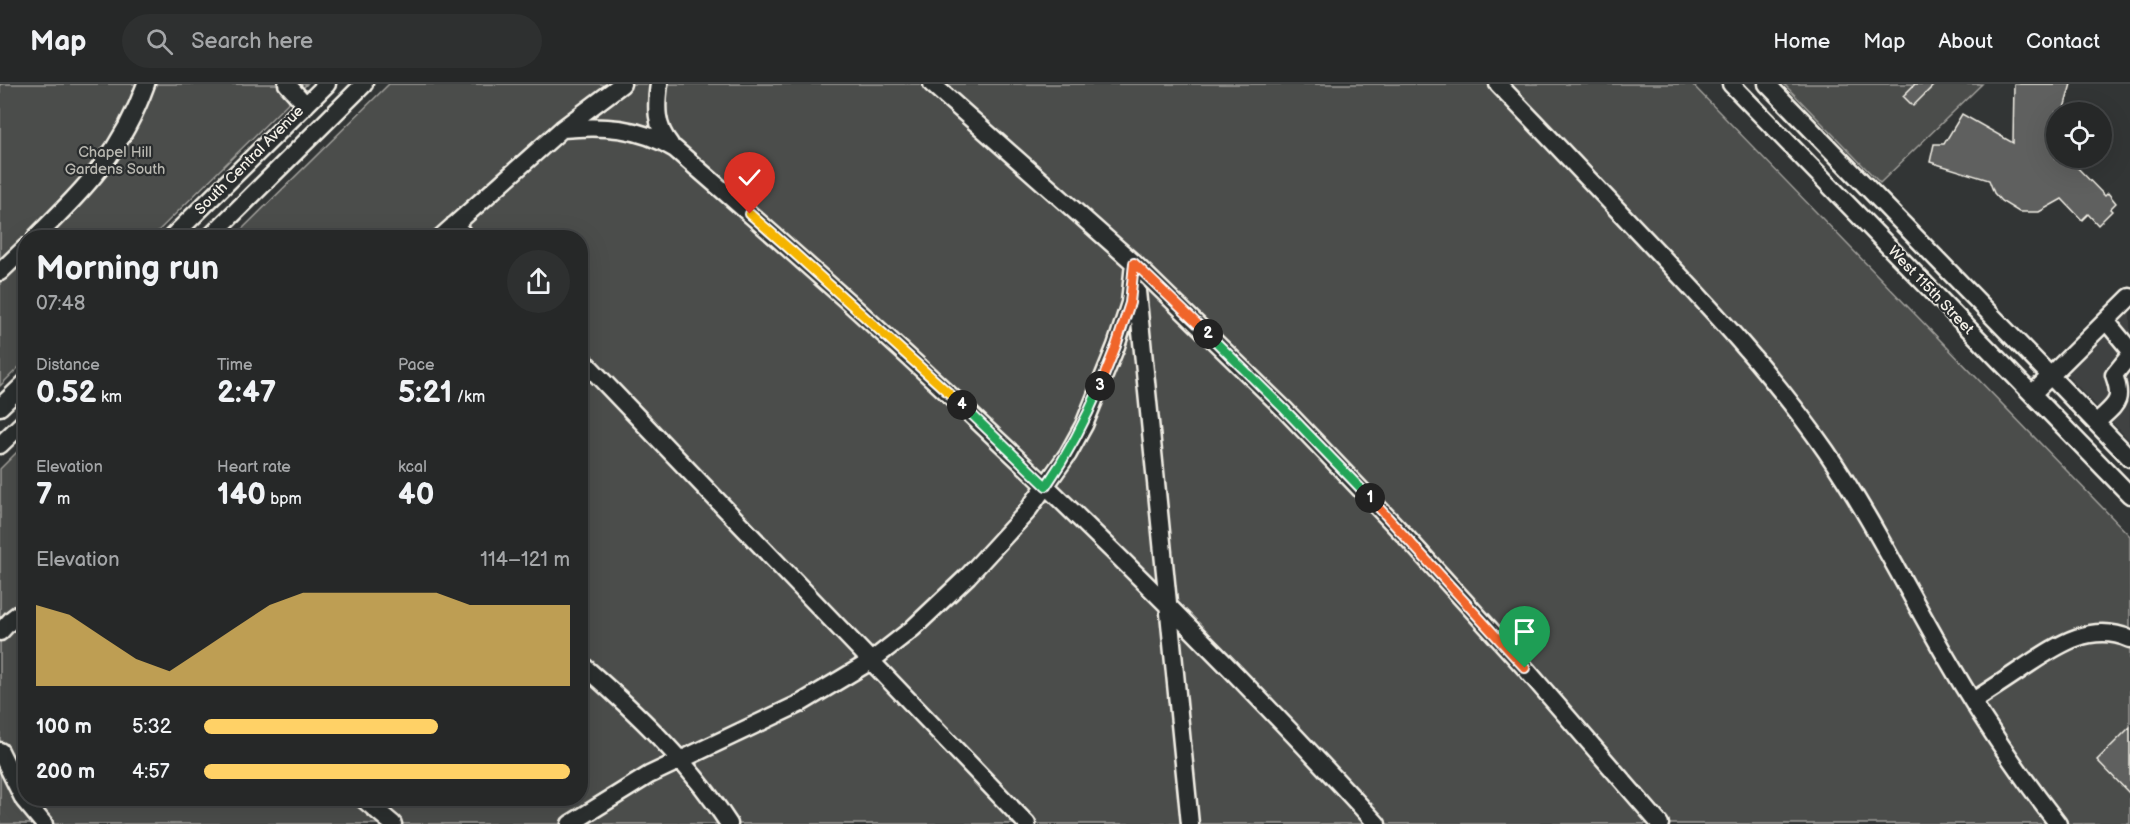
<!DOCTYPE html>
<meta charset="utf-8">
<style>
body{margin:0;font-family:"Balsamiq Sans",sans-serif;background:#2e3030;color:#f1f3f6;height:100vh;display:flex;flex-direction:column;font-size:22px;white-space:nowrap}
*{box-sizing:border-box;margin:0}
p{font-size:20px;color:#a4a6a8}
.icon{flex:none;width:33px;height:33px;fill:none;stroke:currentColor;stroke-width:2;stroke-linecap:round;stroke-linejoin:round}
.map{position:relative;flex:1;overflow:hidden}
.sheet{position:absolute;left:18px;top:146px;width:570px;height:576px;display:flex;flex-direction:column;background:#262828;border-radius:24px;box-shadow:0 6px 24px #0002,0 0 0 2px #424445}
.sheet>*{flex:none}
.tools{position:absolute;left:2046px;top:18px;display:grid;gap:12px}
.tools a{display:grid;place-items:center;width:66px;height:66px;border-radius:50%;background:#262828;box-shadow:0 6px 24px #0002,0 0 0 2px #424445;font-size:30px}
.pin{position:absolute;display:grid;place-items:center;width:51px;height:51px;color:#fff;margin:-62px -26px;border-radius:50% 50% 50% 0;rotate:-45deg;box-shadow:0 0 6px #0007}
.pin .icon{rotate:45deg}
.km{position:absolute;width:30px;height:30px;margin:-15px;border-radius:50%;background:#222;color:#fff;font-size:16px;line-height:30px;text-align:center}
.round{display:grid;place-items:center;flex:none;width:63px;height:63px;border-radius:32px;background:#2e3030}
.headline{display:flex;align-items:center;justify-content:space-between;height:102px;padding:0 18px}
h1{font-size:33px;font-weight:700;line-height:45px}
.metrics{display:grid;grid-template-columns:repeat(3,1fr);gap:9px;height:102px;padding:6px 18px}
.metrics div{display:grid;align-content:center}
.metrics b{font-size:30px;font-weight:700}
.metrics small{font-size:16px;font-weight:400}
.metrics p{font-size:16px}
.chart{height:168px;padding:12px 18px}
.chart p{display:flex;justify-content:space-between}
.chart svg{width:100%;height:108px;margin-top:6px;fill:#ffd166;opacity:.7}
ul{padding:0 18px;list-style:none;font-size:20px}
li{display:grid;grid-template-columns:96px 72px 1fr;align-items:center;height:45px}
li i{height:15px;border-radius:8px;background:#ffd166}
header{display:flex;align-items:center;gap:36px;box-sizing:border-box;height:84px;padding:0 30px;background:#262828;border-bottom:2px solid #424445}
header strong{font-size:28px}
nav{display:flex;gap:33px;margin-inline-start:auto;font-size:21px}
.search{width:420px;height:54px;background:#2e3030;display:flex;align-items:center;gap:15px;box-sizing:border-box;padding:0 21px;border-radius:33px;color:#a4a6a8;font-size:22px}
.map>svg:first-child{display:block}
.built{fill:#404242}
.green{fill:#4b4d4c;stroke:#a09f9a;stroke-width:1.5}
.building{fill:#5f605f;stroke:#f4f1e8;stroke-width:1.5}
.lines{fill:none;stroke-linecap:round;stroke-linejoin:round}
.minor-casing{stroke:#f4f1e8;stroke-width:21}
.minor{stroke:#2a2d2e;stroke-width:16}
.split-1-casing{stroke:#fff;stroke-width:12}
.split-2-casing{stroke:#fff;stroke-width:12}
.split-3-casing{stroke:#fff;stroke-width:12}
.split-4-casing{stroke:#fff;stroke-width:12}
.split-5-casing{stroke:#fff;stroke-width:12}
.split-6-casing{stroke:#fff;stroke-width:12}
.split-1{stroke:#f0652b;stroke-width:8}
.split-2{stroke:#22a559;stroke-width:8}
.split-3{stroke:#f0652b;stroke-width:8}
.split-4{stroke:#22a559;stroke-width:8}
.split-5{stroke:#f5b400;stroke-width:8}
.split-6{stroke:#f5b400;stroke-width:8}
.labels{text-anchor:middle;stroke-width:4.5;stroke-linejoin:round;paint-order:stroke}
.park-label{font-size:15px;fill:#b9b8b1;stroke:#2a2d2e}
.street-label{font-size:15px;fill:#f4f1e8;stroke:#2a2d2e}
</style>
<header>
<strong>Map</strong>
<div class="search"><svg class="icon" aria-label="search" viewBox="0 0 24 24"><circle cx="10" cy="10" r="6"/><path d="M15 15l6 6"/></svg>Search here</div>
<nav><a>Home</a><a>Map</a><a>About</a><a>Contact</a></nav>
</header>
<div class="map">
<svg width="2130" height="740" viewBox="0 0 2130 740">
<rect width="100%" height="100%" fill="#323535"/>
<filter id="ink" filterUnits="userSpaceOnUse"><feTurbulence type="fractalNoise" baseFrequency=".0167" numOctaves="2"/><feDisplacementMap in="SourceGraphic" scale="12" xChannelSelector="R" yChannelSelector="G"/><feConvolveMatrix kernelMatrix="1 2 1 2 8 2 1 2 1" color-interpolation-filters="sRGB"/></filter>
<g filter="url(#ink)">
<path class="built" d="M2130,201V357L2053,277Z"/>
<path class="green" d="M0,0H307L152,153H26L25,277L0,302Z
M389,0H1692L2130,452V740H0V385L25,360L26,714H580V153H234Z
M1784,0H1982L1880,99Z"/>
<path class="building" d="M1915,0H1935L1913,22L1903,12Z
M2014,0H2071L2063,28H2056L2055,59L2056,61V74H2068L2105,112L2108,109L2116,119L2110,125L2112,127L2098,141L2088,130L2082,136L2062,115L2039,128H2019L2001,117L1994,109L1989,96L1930,78L1934,60H1944L1962,30L2013,59Z
M2130,643V710L2097,676Z"/>
<g class="lines">
<g class="minor-casing">
<path id="minor" d="M287,0L306,21
M659,0C656,22 655,42 670,60
M932,0L1134,179L1284,325L1408,455L1525,584L1660,740
M1498,0C1549,53 1599,106 1650,160C1712,225 1774,292 1826,367C1871,433 1906,504 1946,573C1979,631 2017,687 2058,740
M1731,0L2130,411
M1767,0L2130,374
M562,45C602,41 640,43 675,65C921,277 1157,500 1377,740
M454,141L466,153
M36,153C86,103 121,69 146,0
M172,153L327,0
M210,153L364,0
M441,153L562,45L622,0
M0,188L26,163
M1137,207L1190,740
M2106,237L2130,266
M580,273L1027,740
M2032,310L2130,213
M0,323L26,298
M2096,339C2115,320 2124,319 2114,291L2130,271
M0,361L26,336
M0,548L13,534L26,524
M580,579C635,627 689,678 729,740
M1973,617C1990,606 2007,595 2023,584C2055,563 2090,537 2130,555
M0,667L24,716L44,740
M362,714L393,740
M570,740L649,691L801,619L871,577L912,545L968,492L1026,429L1068,370L1084,341L1116,262L1130,219L1134,179"/>
</g>
<use href="#minor" class="minor"/>
</g>
</g>
<g class="lines" filter="url(#ink)">
<g class="split-1-casing">
<path id="split-1" d="M1370,414L1525,584"/>
</g>
<g class="split-2-casing">
<path id="split-2" d="M1208,250L1284,325L1370,414"/>
</g>
<g class="split-3-casing">
<path id="split-3" d="M1100,302L1116,262L1130,219L1134,179L1208,250"/>
</g>
<g class="split-4-casing">
<path id="split-4" d="M962,321L1046,402C1068,370 1085,338 1100,302"/>
</g>
<g class="split-5-casing">
<path id="split-5" d="M792,167L962,321"/>
</g>
<g class="split-6-casing">
<path id="split-6" d="M750,130L792,167"/>
</g>
<use href="#split-1" class="split-1"/>
<use href="#split-2" class="split-2"/>
<use href="#split-3" class="split-3"/>
<use href="#split-4" class="split-4"/>
<use href="#split-5" class="split-5"/>
<use href="#split-6" class="split-6"/>
</g>
<g class="labels">
<g class="park-label">
<text x="115" y="73">Chapel Hill<tspan x="115" dy="17">Gardens South</tspan></text>
</g>
<g class="street-label">
<text transform="translate(249 76) rotate(-45)" y="5">South Central Avenue</text>
<text transform="translate(1931 206) rotate(46)" y="5">West 115th Street</text>
</g>
</g>
</svg>
<div class="tools">
<a><svg class="icon" aria-label="locate" viewBox="0 0 24 24"><circle cx="12" cy="12" r="6"/><path d="M12 2v4M12 18v4M2 12h4M18 12h4"/></svg></a>
</div>
<div class="pin" style="left:1525px;top:584px;background:#1e9e55"><svg class="icon" aria-label="arrive" viewBox="0 0 24 24"><path d="M6 21V4h12l-3 4 3 4H6"/></svg></div>
<div class="pin" style="left:750px;top:130px;background:#d93025"><svg class="icon" aria-label="check" viewBox="0 0 24 24"><path d="M5 12l5 5 9-10"/></svg></div>
<b class="km" style="left:1370px;top:414px">1</b>
<b class="km" style="left:1208px;top:250px">2</b>
<b class="km" style="left:1100px;top:302px">3</b>
<b class="km" style="left:962px;top:321px">4</b>
<section class="sheet">
<div class="headline"><div><h1>Morning run</h1><p>07:48</p></div><a class="round"><svg class="icon" aria-label="share" viewBox="0 0 24 24"><path d="M12 15V3M7 8l5-5 5 5M5 13v7h14v-7"/></svg></a></div>
<div class="metrics">
<div><p>Distance</p><b>0.52<small> km</small></b></div>
<div><p>Time</p><b>2:47</b></div>
<div><p>Pace</p><b>5:21<small> /km</small></b></div>
</div>
<div class="metrics">
<div><p>Elevation</p><b>7<small> m</small></b></div>
<div><p>Heart rate</p><b>140<small> bpm</small></b></div>
<div><p>kcal</p><b>40</b></div>
</div>
<div class="chart"><p><span>Elevation</span>114–121 m</p>
<svg viewBox="0 0 160 44" preserveAspectRatio="none"><path d="M0 44V11L10 15L20 24L30 33L40 38L50 29L60 20L70 11L80 6L90 6L100 6L110 6L120 6L130 11L140 11L150 11L160 11V44z"/></svg>
</div>
<ul>
<li><b>100 m</b>5:32<i style="width:64%"></i></li>
<li><b>200 m</b>4:57<i style="width:100%"></i></li>
</ul>
</section>
</div>
